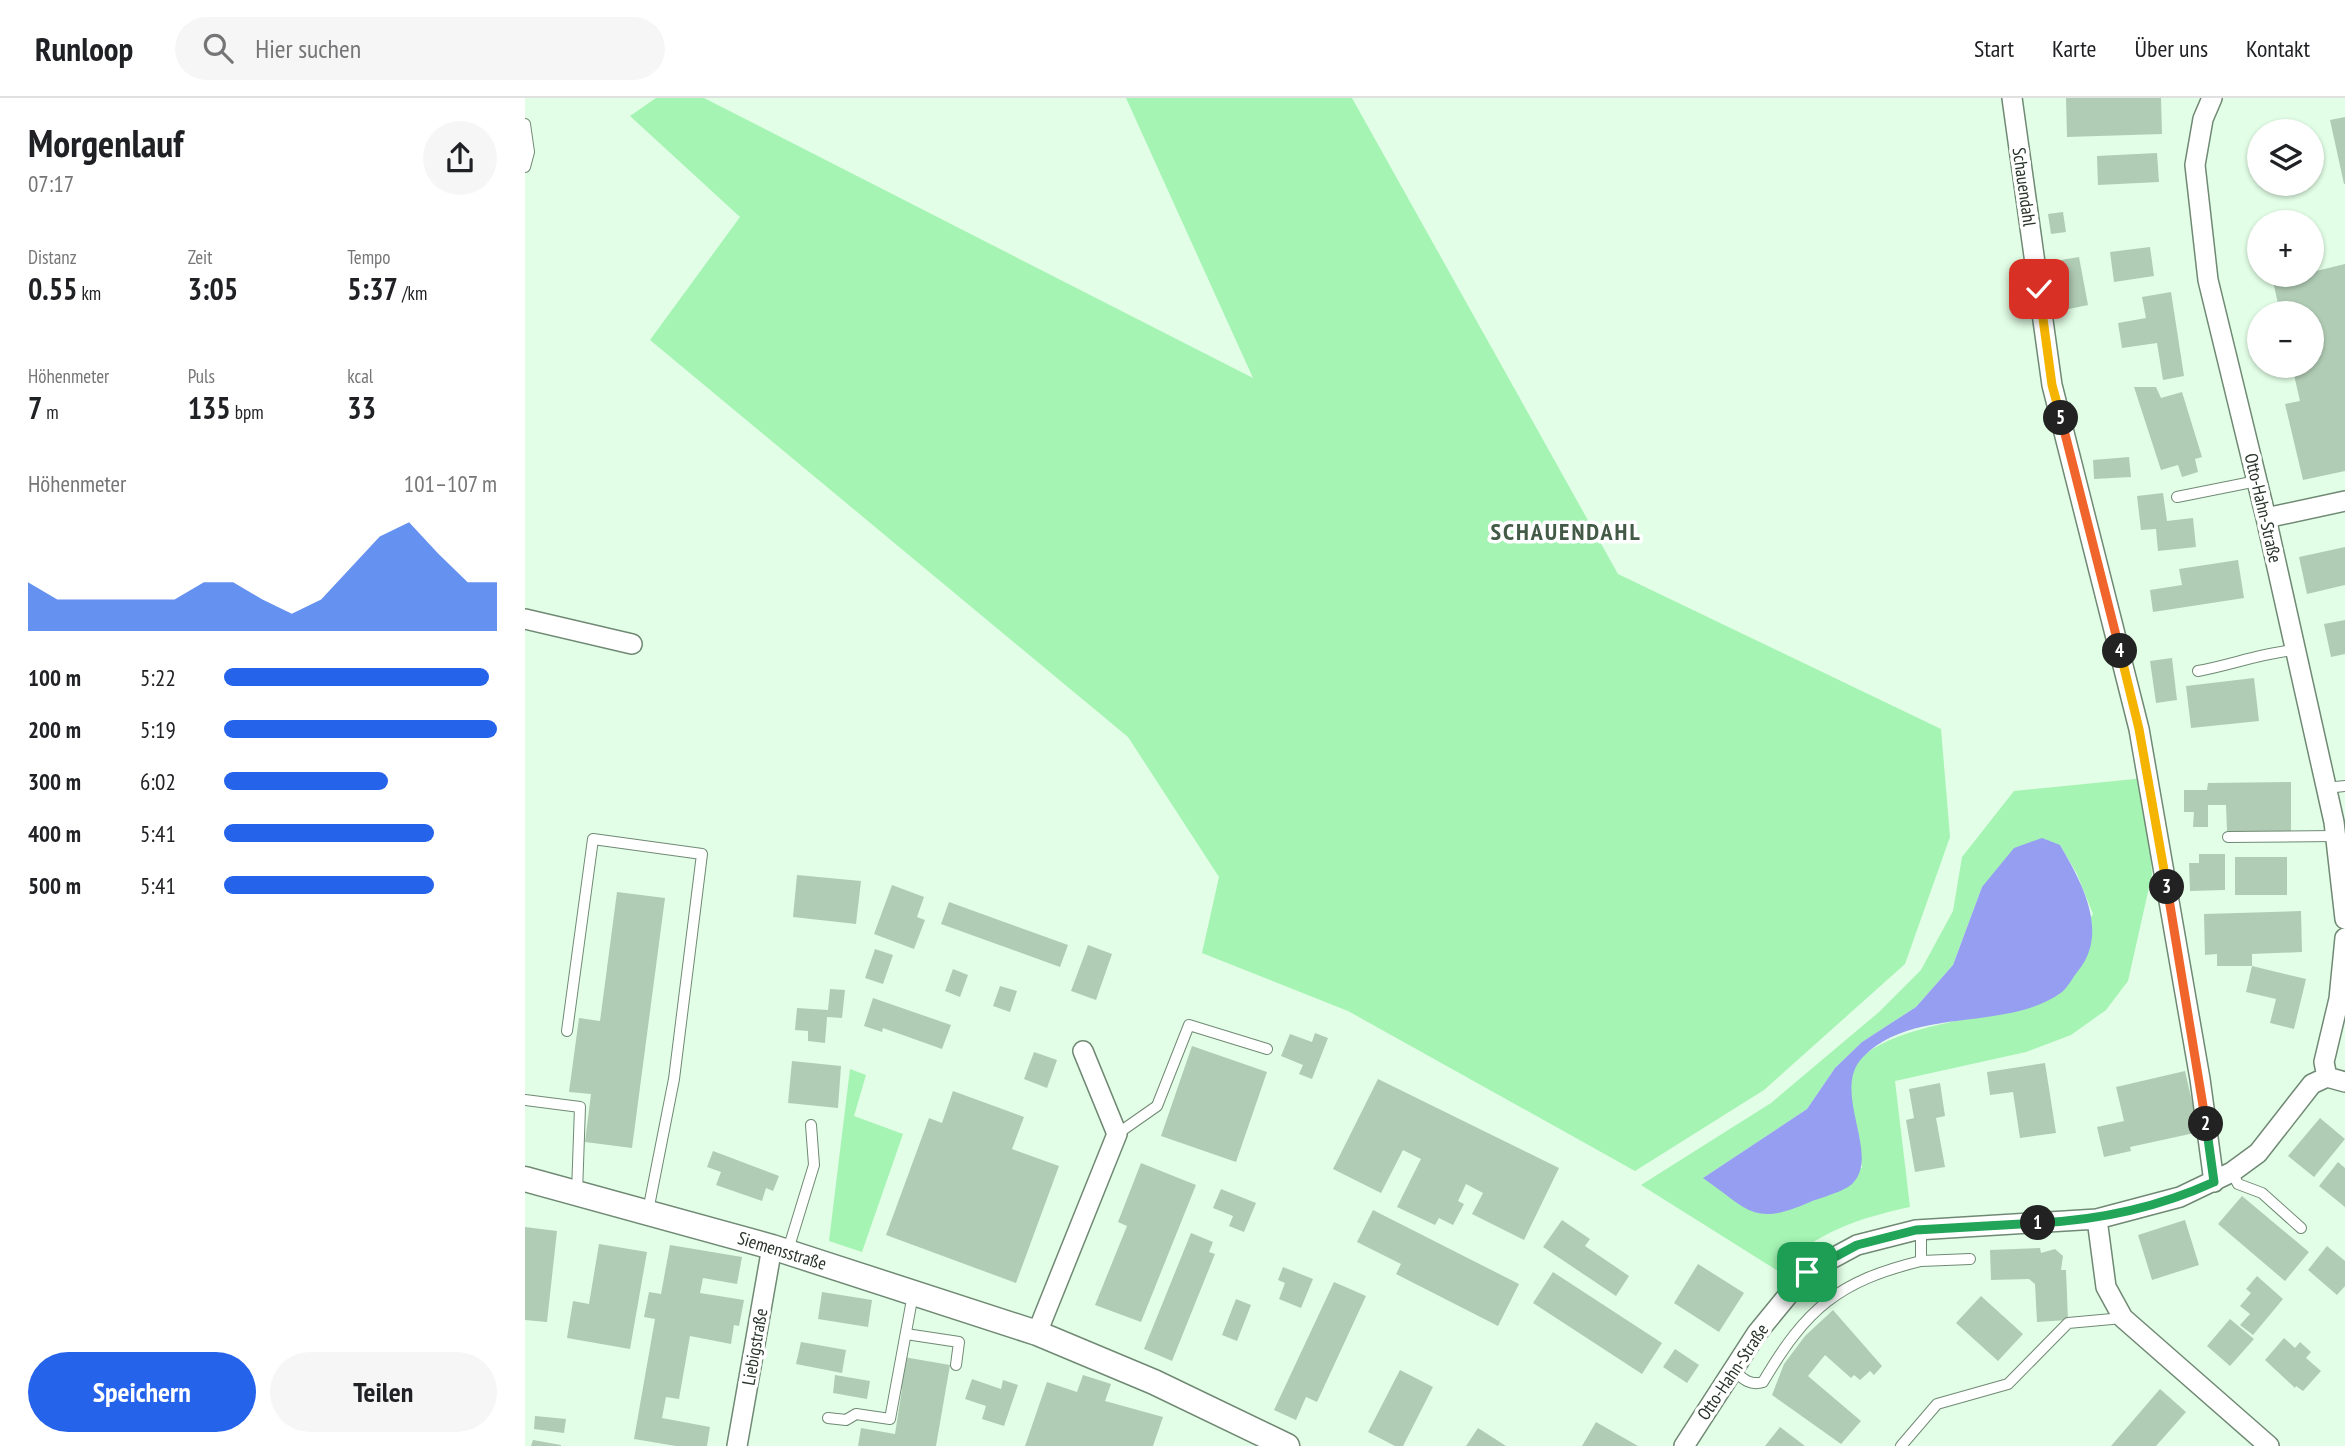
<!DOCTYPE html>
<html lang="de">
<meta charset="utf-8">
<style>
body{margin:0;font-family:"PT Sans Narrow",sans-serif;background:#f6f6f6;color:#202124;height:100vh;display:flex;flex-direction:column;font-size:26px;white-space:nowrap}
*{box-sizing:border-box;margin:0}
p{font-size:23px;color:#757577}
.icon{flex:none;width:38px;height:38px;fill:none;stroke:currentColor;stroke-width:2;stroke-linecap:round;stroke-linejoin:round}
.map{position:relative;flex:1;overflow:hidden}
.panel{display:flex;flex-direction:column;background:#fff;width:525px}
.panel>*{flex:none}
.fabs{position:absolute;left:1722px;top:21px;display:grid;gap:14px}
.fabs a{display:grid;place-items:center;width:77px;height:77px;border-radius:50%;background:#fff;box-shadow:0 2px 5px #0004;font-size:35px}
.pin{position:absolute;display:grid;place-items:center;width:60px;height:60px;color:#fff;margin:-30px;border-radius:14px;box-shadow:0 4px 10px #0006}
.km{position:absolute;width:35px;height:35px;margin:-18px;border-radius:50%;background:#222;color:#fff;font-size:19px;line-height:35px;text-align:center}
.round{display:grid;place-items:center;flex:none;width:74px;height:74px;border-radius:37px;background:#f6f6f6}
.head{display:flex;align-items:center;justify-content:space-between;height:119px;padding:0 28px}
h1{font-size:38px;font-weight:800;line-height:52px}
.figures{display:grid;grid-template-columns:repeat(3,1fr);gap:10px;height:119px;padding:7px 28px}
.figures div{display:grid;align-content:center}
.figures b{font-size:30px;font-weight:800}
.figures small{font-size:19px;font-weight:400}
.figures p{font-size:19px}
.chart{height:196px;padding:14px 28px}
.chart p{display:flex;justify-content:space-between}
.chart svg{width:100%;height:126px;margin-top:7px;fill:#2563eb;opacity:.7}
.action{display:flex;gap:14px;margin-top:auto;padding:14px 28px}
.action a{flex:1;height:80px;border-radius:42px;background:#2563eb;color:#fff;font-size:28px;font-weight:800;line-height:80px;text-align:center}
.action a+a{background:#f6f6f6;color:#202124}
ul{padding:0 28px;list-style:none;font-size:23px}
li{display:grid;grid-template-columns:112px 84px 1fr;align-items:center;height:52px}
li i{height:18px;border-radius:9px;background:#2563eb}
header{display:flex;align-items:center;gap:42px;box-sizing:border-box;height:98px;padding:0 35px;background:#fff;border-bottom:2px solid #e0e0e0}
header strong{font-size:33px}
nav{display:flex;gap:38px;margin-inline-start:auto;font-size:24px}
.search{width:490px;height:63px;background:#f6f6f6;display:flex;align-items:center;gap:18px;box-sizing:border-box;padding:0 24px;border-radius:38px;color:#757577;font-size:26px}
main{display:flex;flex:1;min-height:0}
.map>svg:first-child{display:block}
.green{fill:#a5f4b4;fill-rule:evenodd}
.water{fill:#969ef2}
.building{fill:#b1ccb5}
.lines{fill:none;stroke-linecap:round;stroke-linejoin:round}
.service-casing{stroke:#708974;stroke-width:12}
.minor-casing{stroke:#708974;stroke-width:22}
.tertiary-casing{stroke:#708974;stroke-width:27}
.service{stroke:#fff;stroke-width:10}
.minor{stroke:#fff;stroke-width:19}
.tertiary{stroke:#fff;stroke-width:24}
.split-1-casing{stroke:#fff;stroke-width:14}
.split-2-casing{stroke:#fff;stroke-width:14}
.split-3-casing{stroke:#fff;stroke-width:14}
.split-4-casing{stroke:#fff;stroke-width:14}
.split-5-casing{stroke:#fff;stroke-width:14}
.split-6-casing{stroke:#fff;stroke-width:14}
.split-1{stroke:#22a559;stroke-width:9}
.split-2{stroke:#22a559;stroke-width:9}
.split-3{stroke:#f0652b;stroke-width:9}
.split-4{stroke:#f5b400;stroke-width:9}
.split-5{stroke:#f0652b;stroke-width:9}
.split-6{stroke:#f5b400;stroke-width:9}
.labels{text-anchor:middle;stroke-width:7;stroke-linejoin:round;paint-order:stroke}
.street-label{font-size:18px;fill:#28332a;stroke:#fff}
.district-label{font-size:24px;font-weight:bold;letter-spacing:2px;fill:#425a46;stroke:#fff}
</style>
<header>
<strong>Runloop</strong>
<div class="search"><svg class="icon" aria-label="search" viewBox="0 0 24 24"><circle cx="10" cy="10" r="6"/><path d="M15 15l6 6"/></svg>Hier suchen</div>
<nav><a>Start</a><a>Karte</a><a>Über uns</a><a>Kontakt</a></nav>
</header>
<main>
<section class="panel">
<div class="head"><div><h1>Morgenlauf</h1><p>07:17</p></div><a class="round"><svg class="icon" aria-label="share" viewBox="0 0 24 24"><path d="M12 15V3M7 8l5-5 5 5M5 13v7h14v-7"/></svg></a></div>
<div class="figures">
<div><p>Distanz</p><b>0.55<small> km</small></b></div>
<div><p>Zeit</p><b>3:05</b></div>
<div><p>Tempo</p><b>5:37<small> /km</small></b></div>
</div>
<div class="figures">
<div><p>Höhenmeter</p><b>7<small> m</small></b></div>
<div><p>Puls</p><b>135<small> bpm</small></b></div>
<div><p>kcal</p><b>33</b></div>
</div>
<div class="chart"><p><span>Höhenmeter</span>101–107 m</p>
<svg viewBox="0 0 160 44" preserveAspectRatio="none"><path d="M0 44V27L10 33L20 33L30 33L40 33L50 33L60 27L70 27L80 33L90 38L100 33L110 22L120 11L130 6L140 17L150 27L160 27V44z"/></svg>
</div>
<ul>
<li><b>100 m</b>5:22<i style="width:97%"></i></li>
<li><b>200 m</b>5:19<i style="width:100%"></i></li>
<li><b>300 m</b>6:02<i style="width:60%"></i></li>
<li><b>400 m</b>5:41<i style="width:77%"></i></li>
<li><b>500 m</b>5:41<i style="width:77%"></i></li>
</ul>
<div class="action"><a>Speichern</a><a>Teilen</a></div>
</section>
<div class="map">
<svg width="1820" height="1348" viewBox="0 0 1820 1348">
<rect width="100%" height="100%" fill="#e2fee6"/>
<path class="green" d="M131,0H179L728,280L601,0H827L1093,476L1416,631L1425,739L1380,866L1239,992L1110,1073L823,913L677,855L694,779L603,639L125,242L215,119L105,18Z
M1620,680L1627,776L1603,883L1581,912L1546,937L1501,954L1370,983L1385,1109C1334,1120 1291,1134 1253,1173L1116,1087L1246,1005L1354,914L1396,872L1428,813L1437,759L1489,693ZM1535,747L1552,776L1568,816L1502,910C1462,919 1334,930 1325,980C1323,995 1335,1052 1337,1070L1178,1080L1282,1011L1310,970L1337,944L1391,909L1428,867L1457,789Z
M325,971L341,977L329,1018L378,1036L337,1154L304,1143Z"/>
<path class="water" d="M1517,740L1535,747C1556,783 1585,834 1553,873C1548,879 1543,889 1537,894C1481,935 1389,907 1338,959C1305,993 1356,1055 1328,1085C1319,1094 1297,1099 1285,1104C1228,1129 1224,1112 1178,1080L1282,1011L1310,970L1337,944L1391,909L1428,867L1457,789L1489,750Z"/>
<path class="building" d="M1541,0H1636L1637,36L1542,39Z
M1820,19V86H1819L1805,22Z
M1632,55L1634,84L1573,87L1572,58Z
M1538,114L1541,134L1526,136L1523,116Z
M1625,149L1629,178L1589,184L1585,154Z
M1554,159L1563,207L1539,212L1530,163Z
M1820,166V373L1778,382L1760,306L1775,303L1767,268H1787V215H1755L1748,183L1787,177V174Z
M1646,194L1659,278L1638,282L1632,245L1597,250L1593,225L1621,220L1617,199Z
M1609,289H1631L1636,300L1657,294L1677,359L1670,361L1673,374L1657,379L1653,367L1636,372Z
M1604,359L1606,379L1569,381L1568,362Z
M1638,395L1642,423L1668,420L1671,449L1633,453L1631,431L1616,432L1612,398Z
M1820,449V487L1782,496L1774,459Z
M1713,462L1719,500L1628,514L1625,492L1657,487L1654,471Z
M1820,522V556L1806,559L1799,526Z
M1647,560L1652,602L1631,605L1625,563Z
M1729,580L1734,623L1666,630L1661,588Z
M1766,684V733H1702L1701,707H1683V729H1668L1669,714H1659V692H1682L1683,685Z
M1674,756H1700V792L1665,793L1664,765H1674Z
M1710,759H1762V797H1710Z
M272,777L336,783L331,826L268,819Z
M367,787L399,799L392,819L400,822L389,851L349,836Z
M92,794L140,800L107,1050L60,1044L66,996L44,994L54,920L75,923Z
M424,804L543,847L535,869L416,826Z
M1776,813L1777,854L1727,856V868L1781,881L1769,931L1745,925L1751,901L1721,894L1727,868H1692V856L1680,857L1679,816Z
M563,847L587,856L571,902L546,893Z
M350,851L368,857L358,886L340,880Z
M428,871L443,877L435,899L420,893Z
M475,888L492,893L485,914L468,908Z
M305,891L320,892L317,920L302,919L300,945L283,943V933L270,932L272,910L303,912Z
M348,900L426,927L417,951L358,930L357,934L339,928Z
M790,935L803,940L787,981L774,976L778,967L756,958L765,936L787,944Z
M667,948L742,974L711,1064L636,1038Z
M509,954L532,962L522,990L499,981Z
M267,963L316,968L313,1010L263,1005Z
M1520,965L1531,1035L1495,1040L1488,994L1465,997L1462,974Z
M1660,973L1674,1034L1605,1049L1606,1053L1579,1059L1572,1029L1599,1023L1591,989Z
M853,981L1034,1070L999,1142L947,1116L958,1095L941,1086L933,1103L939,1106L928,1127L914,1120L910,1127L872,1109L896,1061L878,1052L856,1095L808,1071Z
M1415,985L1420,1018L1411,1020L1420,1069L1390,1074L1381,1022L1389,1020L1384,991Z
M428,993L499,1019L487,1051L534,1068L491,1185L361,1137L404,1020L417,1025Z
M1795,1020L1820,1041L1789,1079L1763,1058Z
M188,1053L254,1078L248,1093L241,1090L237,1103L191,1087L196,1074L182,1069Z
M1813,1064L1820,1070V1109L1794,1088Z
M616,1065L671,1087L616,1224L570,1207L602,1128L593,1124Z
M696,1091L731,1105L719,1134L704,1128L708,1118L688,1110Z
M1717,1098L1784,1154L1760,1183L1693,1126Z
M848,1112L994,1186L973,1228L871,1176L876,1166L832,1144Z
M1037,1122L1065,1141L1060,1148L1104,1178L1091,1198L1018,1149Z
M1660,1122L1674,1167L1627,1182L1613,1137Z
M0,1129L32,1133L22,1224L0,1222Z
M666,1135L688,1144L684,1154L690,1156L647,1263L619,1251Z
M74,1146L122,1154L105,1251L42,1240L48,1203L64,1206Z
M145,1147L217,1159L212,1186L178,1180L175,1195L219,1202L214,1228L209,1227L206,1246L165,1238L154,1301L141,1299L137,1320L185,1329L182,1348H151L109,1341L130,1221L119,1219L124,1194L136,1196Z
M1802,1148L1820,1163V1188L1812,1197L1783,1172Z
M1515,1150L1516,1155L1530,1151L1538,1158L1536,1172H1541L1543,1222L1512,1224L1510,1186L1504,1181L1466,1182L1465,1152Z
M1173,1166L1219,1195L1194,1234L1149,1205Z
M758,1169L788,1181L776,1210L754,1201L760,1185L753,1182Z
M1028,1174L1137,1245L1117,1276L1008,1205Z
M1732,1178L1758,1201L1728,1237L1715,1227L1725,1216L1715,1208L1726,1195L1721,1191Z
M809,1184L841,1198L792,1304L781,1299L771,1322L749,1312Z
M297,1194L347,1202L343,1229L293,1221Z
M1456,1198L1498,1236L1473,1263L1431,1225Z
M711,1201L726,1207L712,1243L697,1237Z
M1308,1212L1357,1268L1349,1277L1345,1273L1335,1282L1329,1277L1326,1280L1300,1257L1283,1278L1336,1323L1316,1346L1247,1297L1259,1266L1280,1238Z
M1705,1221L1729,1241L1705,1268L1682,1248Z
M1759,1240L1770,1250L1775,1244L1786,1254L1781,1260L1796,1273L1778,1293L1771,1288L1770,1290L1740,1262Z
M276,1244L321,1252L317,1275L271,1266Z
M1150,1251L1174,1267L1162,1285L1138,1269Z
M373,1258L425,1267L411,1348H333L336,1330L370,1336L377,1291L367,1290Z
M875,1272L908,1289L878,1348H870L843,1334Z
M310,1277L345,1283L342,1301L308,1295Z
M558,1277L586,1286L580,1303L638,1319L628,1348H500L522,1284L552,1294Z
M447,1281L476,1291L478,1282L493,1287L479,1328L457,1321L461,1308L440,1301Z
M1635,1291L1661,1314L1631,1348H1586Z
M10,1318L41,1321L39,1335L9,1331Z
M1071,1324L1113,1348H1057Z
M1255,1329L1280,1348H1240Z
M953,1330L981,1348H941Z
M8,1342L36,1347V1348H6Z"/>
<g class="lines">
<g class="service-casing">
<path id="service" d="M0,26L4,54L0,69
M1652,399L1732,383
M1673,573C1706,567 1737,555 1770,552
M1801,690L1820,688
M1703,739L1810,738
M42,933L68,741L177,756L149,981L123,1113
M0,1002L55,1009L52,1095
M592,1036L632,1008L664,927L742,951
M1707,1074L1713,1086L1737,1095L1776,1130
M263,1152L289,1067L286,1027
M1396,1163L1445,1161
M381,1236L434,1244L431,1267
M1209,1273C1218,1281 1225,1288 1238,1284C1281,1211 1313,1183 1396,1163V1131
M303,1320L321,1322L331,1316L365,1321L388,1196
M1376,1348L1412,1306L1483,1286L1543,1225L1598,1220"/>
</g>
<g class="minor-casing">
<path id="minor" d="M1487,0L1527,287L1614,631L1675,981L1689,1084
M1687,0L1678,21L1670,67L1683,182L1741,420L1809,724L1820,821
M1741,420L1820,403
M0,521L107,546
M1802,979L1799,964L1814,901L1820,840
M1802,979L1820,984
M1572,1121L1581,1189L1598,1220L1744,1348
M512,1235L592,1036L558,953
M212,1348L247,1149
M1159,1348L1232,1235L1282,1174L1332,1147L1391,1132L1572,1121L1655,1099L1707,1074L1733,1055L1787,986L1802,979"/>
</g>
<g class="tertiary-casing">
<path id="tertiary" d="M0,1081L247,1149L512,1235L629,1284L762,1348"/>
</g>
<use href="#service" class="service"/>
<use href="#minor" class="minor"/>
<use href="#tertiary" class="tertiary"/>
</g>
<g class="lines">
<g class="split-1-casing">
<path id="split-1" d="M1282,1174L1332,1147L1391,1132L1513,1125"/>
</g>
<g class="split-2-casing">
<path id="split-2" d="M1513,1125C1576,1122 1632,1110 1689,1084L1681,1026"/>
</g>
<g class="split-3-casing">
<path id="split-3" d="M1642,789L1681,1026"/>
</g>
<g class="split-4-casing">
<path id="split-4" d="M1595,553L1614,631L1642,789"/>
</g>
<g class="split-5-casing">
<path id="split-5" d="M1536,320L1595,553"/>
</g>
<g class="split-6-casing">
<path id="split-6" d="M1514,191L1527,287L1536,320"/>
</g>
<use href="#split-1" class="split-1"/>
<use href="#split-2" class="split-2"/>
<use href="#split-3" class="split-3"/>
<use href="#split-4" class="split-4"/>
<use href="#split-5" class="split-5"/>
<use href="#split-6" class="split-6"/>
</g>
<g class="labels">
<g class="street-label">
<text transform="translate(1499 89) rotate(82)" y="6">Schauendahl</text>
<text transform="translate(1738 410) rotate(77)" y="6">Otto-Hahn-Straße</text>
<text transform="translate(257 1153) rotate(17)" y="6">Siemensstraße</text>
<text transform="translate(230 1249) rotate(-80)" y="6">Liebigstraße</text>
<text transform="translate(1208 1274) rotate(-56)" y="6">Otto-Hahn-Straße</text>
</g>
<g class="district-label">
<text x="1041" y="442">SCHAUENDAHL</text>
</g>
</g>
</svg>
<div class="fabs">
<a><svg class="icon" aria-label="layers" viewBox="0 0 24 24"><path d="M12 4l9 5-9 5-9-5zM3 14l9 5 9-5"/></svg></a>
<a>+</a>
<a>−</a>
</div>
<div class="pin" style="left:1282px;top:1174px;background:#1e9e55"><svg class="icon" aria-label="arrive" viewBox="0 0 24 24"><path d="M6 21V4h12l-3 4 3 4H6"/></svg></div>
<div class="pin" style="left:1514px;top:191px;background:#d93025"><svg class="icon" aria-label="check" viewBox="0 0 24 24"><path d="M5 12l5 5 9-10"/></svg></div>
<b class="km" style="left:1513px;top:1125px">1</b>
<b class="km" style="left:1681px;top:1026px">2</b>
<b class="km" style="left:1642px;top:789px">3</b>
<b class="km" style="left:1595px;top:553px">4</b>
<b class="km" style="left:1536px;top:320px">5</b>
</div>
</main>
